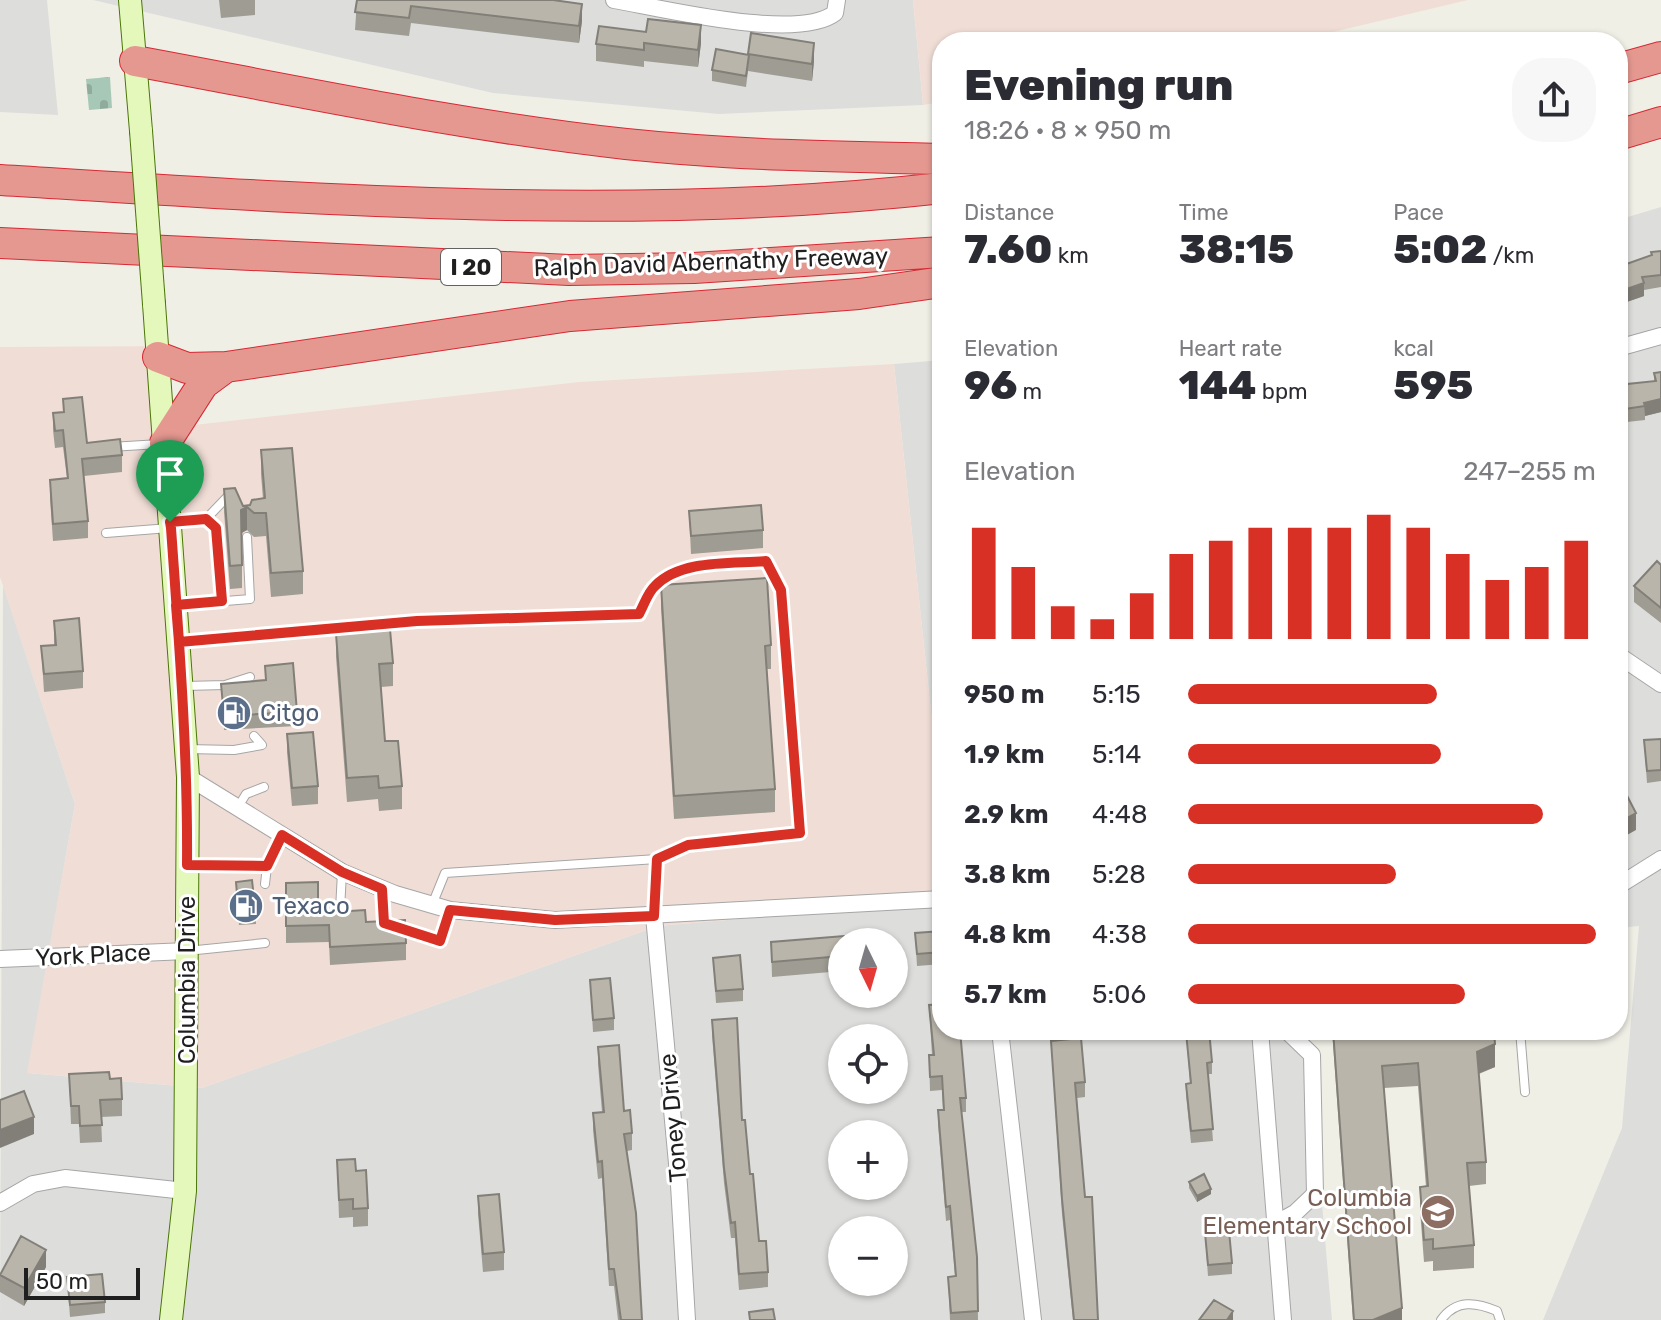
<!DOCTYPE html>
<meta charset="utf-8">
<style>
body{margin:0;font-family:Rubik,sans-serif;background:#f7f7f7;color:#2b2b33;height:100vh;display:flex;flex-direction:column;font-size:30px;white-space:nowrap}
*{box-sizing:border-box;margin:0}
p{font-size:26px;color:#7c7c81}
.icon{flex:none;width:44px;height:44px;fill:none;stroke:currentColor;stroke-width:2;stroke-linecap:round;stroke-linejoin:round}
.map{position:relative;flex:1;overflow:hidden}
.details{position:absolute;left:932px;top:32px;width:696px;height:1008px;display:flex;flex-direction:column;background:#fff;border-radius:32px;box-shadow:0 2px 6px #0004}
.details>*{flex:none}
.needle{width:52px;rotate:175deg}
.buttons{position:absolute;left:828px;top:928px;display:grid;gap:16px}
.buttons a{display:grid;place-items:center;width:80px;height:80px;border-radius:50%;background:#fff;box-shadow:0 2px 6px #0004;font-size:40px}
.scale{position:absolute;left:24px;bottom:20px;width:116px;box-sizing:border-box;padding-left:8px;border:4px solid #1f1f1f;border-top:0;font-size:22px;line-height:28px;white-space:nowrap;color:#1f1f1f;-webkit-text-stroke:6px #fff;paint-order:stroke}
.pin{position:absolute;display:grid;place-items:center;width:68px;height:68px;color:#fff;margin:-82px -34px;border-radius:50% 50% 50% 0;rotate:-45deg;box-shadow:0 0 8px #0007}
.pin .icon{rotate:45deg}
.round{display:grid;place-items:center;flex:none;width:84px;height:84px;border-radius:32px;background:#f7f7f7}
.summary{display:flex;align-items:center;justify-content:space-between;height:136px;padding:0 32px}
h1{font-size:44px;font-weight:800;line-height:60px}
.metrics{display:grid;grid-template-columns:repeat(3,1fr);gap:12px;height:136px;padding:8px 32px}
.metrics div{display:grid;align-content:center}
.metrics b{font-size:40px;font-weight:800}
.metrics small{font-size:22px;font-weight:400}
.metrics p{font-size:22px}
.chart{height:224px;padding:16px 32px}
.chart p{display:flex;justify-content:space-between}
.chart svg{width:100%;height:144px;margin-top:8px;stroke:#d93025;stroke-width:6}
ul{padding:0 32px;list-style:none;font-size:26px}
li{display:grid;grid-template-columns:128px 96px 1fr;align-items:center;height:60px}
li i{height:20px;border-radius:10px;background:#d93025}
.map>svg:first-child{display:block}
.residential{fill:#dddddc;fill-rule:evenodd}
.commercial{fill:#f0ded6}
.cemetery{fill:url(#cemetery-stones)}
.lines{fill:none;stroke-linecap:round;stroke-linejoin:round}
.lane-casing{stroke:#a6a6a6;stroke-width:10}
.street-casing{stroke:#a6a6a6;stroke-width:18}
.secondary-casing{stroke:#4a7507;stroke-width:24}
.highway-casing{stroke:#d72934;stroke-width:32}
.lane{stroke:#fff;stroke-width:8}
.street{stroke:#fff;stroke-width:16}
.secondary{stroke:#e4f8bb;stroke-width:22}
.highway{stroke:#e59890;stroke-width:30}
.secondary-bridge-casing{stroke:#4a7507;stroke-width:24;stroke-linecap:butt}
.secondary-bridge{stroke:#e4f8bb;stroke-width:22}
.wall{fill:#9f9c93}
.shaded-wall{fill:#827f78}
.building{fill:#b9b5ab;stroke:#827f78;stroke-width:2}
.route-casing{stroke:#fff;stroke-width:16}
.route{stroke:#d93025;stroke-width:10}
.labels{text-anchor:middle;stroke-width:6;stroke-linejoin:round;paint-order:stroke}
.shield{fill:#fff;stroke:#626262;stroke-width:2}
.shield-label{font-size:22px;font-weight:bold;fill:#1f1f1f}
.street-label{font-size:24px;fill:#1f1f1f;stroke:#fff}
.service-label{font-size:24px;fill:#4e5e75;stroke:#fff;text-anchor:start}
.education-label{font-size:24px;fill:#785e54;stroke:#fff;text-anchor:end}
</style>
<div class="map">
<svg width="1661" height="1320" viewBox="0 0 1661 1320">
<defs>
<pattern id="cemetery-stones" width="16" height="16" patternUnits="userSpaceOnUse" patternTransform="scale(2)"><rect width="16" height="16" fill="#a7c8b6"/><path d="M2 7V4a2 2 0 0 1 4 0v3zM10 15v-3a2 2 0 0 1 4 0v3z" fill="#8fab9c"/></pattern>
</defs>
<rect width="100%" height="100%" fill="#f0efe6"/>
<path class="residential" d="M0,0H47L58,115L0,112Z
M93,0H913L923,105L719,114L493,93Z
M1661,207V1320H1543L1622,1128L1639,926L1618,928V220Z
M942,360V815L894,364Z
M3,585L75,804L28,1073L202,1088L658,926L942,901V1030H1307L1332,1320H0ZM842,942H894V994H842ZM842,1038H894V1090H842ZM842,1134H894V1186H842ZM842,1230H894V1282H842Z"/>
<path class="commercial" d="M913,0H1468L1291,42H942V102L923,105Z
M167,346L176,427L579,382L894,364L942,815V901L658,926L202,1088L27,1073L75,804L0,577V347Z"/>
<path class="cemetery" d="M110,77L112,108L89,110L86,79Z"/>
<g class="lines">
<g class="lane-casing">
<path id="lane" d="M110,447L160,444
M206,519L216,528L222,601
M171,522L206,519L229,495
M106,533L169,528
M177,605L250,599L247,537
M179,642L417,621L639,614C644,605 648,592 655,586C681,559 732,564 766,561L781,590L800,833L688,845L657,859L445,873L432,905
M185,686L225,685L250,677
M187,749L234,750L262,745L254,736
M238,807L246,794L264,787
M188,865L267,866
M265,884L267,866L281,835
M382,889L384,923L440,941L450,910
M340,910L342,872
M654,915L657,859
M187,951L265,943
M1520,1030L1525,1092
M1441,1320C1456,1299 1476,1302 1497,1311L1500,1320"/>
</g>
<g class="street-casing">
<path id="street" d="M614,0C661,8 798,42 835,13L837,0
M1618,348L1661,336
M1618,655L1661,684
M188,777L342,872L395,894L450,910L555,920L942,899
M1618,886L1661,859
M654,916L679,1185L687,1320
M0,959L187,951
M1000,1030L1033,1320
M1260,1030L1283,1320
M0,1203L33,1184L65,1178L185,1191
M1275,1224L1295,1213L1315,1194L1312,1055L1286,1030"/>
</g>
<g class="secondary-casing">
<path id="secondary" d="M130,0L141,131
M154,304L188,777L185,1191L171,1320"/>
</g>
<g class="highway-casing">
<path id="highway" d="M135,61C298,91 462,126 626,144C731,155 837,157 942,159
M1618,69L1661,57
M1618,135L1661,122
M0,180C313,199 629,223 942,188
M0,243L569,270L694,268L942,252
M158,357L187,368L226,367
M165,443L203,384L226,367L570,316L859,294L942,282"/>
</g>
<use href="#lane" class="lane"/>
<use href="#street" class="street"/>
<use href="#secondary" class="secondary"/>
<use href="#highway" class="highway"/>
<g class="secondary-bridge-casing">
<path id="secondary-bridge" d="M141,131L154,304"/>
</g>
<use href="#secondary-bridge" class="secondary-bridge"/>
</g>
<path class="wall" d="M219,0H255V15L221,18Z
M357,0L582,21L579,43L411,23L409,36L355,30Z
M751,33L814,61L812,81L748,71L746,87L712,81V70L748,55Z
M701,43L698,67L644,61V67L596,61V44Z
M1661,251V287L1644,290V296L1618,305L1651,255Z
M1661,372V412L1645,416V420L1618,423V385L1654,381V373Z
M63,399L87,443L122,455V472L84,476L88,521V538L53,541L50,498V480L67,478L63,447L55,448L53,430V413L63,412Z
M261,450L303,571V594L271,597L266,536L254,537L247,530L242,533V588L230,589L224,512V489L243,506L250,505L263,499L261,474Z
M689,511L763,530V548L691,554Z
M1661,565V623L1634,602V586Z
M661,585L771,645V669H767L775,789V812L674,819L661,608Z
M371,619L393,663V686L381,687L385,741L402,786V809L379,811L378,799L347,802L336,657V634L371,631Z
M54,621L83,671V688L44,692L41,646L54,645Z
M265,666L297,712V726L224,730L221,684L265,680Z
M287,734L318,786V804L292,806L287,752Z
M1661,739V781L1647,783L1644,740Z
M286,883L318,913L366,922L406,943V960L330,965L329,942L286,943Z
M236,888L256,918V924L239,925Z
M942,931V964L917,966L915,933Z
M771,942H842V971L772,977Z
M713,958L743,989V1001L716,1003Z
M590,980L614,1018V1030L593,1032Z
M929,1005L966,1098V1112H961L977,1257L978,1320H950L948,1277L955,1276L950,1220L946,1221L938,1124V1110H943L942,1090L930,1091L929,1055H932Z
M712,1020L742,1120L759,1241L768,1272V1287L739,1290L735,1238H731L724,1183L712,1035Z
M1332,1030H1380V1037L1427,1033L1426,1030H1494L1495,1067L1479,1074L1486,1162V1184L1469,1186L1474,1245V1268L1433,1271V1261L1424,1262L1420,1210V1187H1426L1418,1086L1384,1088L1402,1320H1353Z
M1186,1032L1212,1062V1074H1208L1213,1141L1191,1143L1186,1095V1084L1190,1083Z
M1051,1041L1085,1082V1097L1077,1098L1085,1197L1098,1320H1073L1062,1214Z
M598,1047L624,1111L632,1133V1150L627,1151L642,1320H618L614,1286H609L602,1178L598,1179L593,1130V1113L602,1112L598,1064Z
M69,1074L110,1079L122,1099V1116L101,1117L102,1142L80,1143L79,1124H71Z
M337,1160L356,1171L368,1208V1226L353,1227V1217L339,1218Z
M1189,1182L1211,1194L1197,1202L1189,1188Z
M478,1196L504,1252V1270L483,1272L478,1214Z
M1204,1222L1232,1263V1274L1208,1276Z
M46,1267L24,1306L0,1292V1273Z
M67,1277L105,1302V1313L70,1317Z"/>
<path class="shaded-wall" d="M582,4V21L579,43V26Z
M701,25V43L698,67V50Z
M814,43V61L812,81V64Z
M1644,283V296L1618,305V292Z
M1661,399V412L1645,416L1644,403Z
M247,507V530L241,533V510Z
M1626,714V726L1618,741V730Z
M1636,813V830L1618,840V823Z
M1495,1044V1067L1477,1074V1052Z
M34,1117V1134L0,1148V1130Z
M1211,1189V1194L1197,1202V1196Z
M46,1250V1267L24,1306V1288Z
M1402,1308V1320H1373Z
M1233,1311V1320H1227Z"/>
<path class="building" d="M357,0H553L582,4L579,26L411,6L409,18L355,12Z
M648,19L701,25L698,50L644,43V50L596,44L599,26L646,32Z
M751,33L814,43L812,64L748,54Z
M716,49L749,55L746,76L712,70Z
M1661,251V275L1642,277L1644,283L1618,292V267L1652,255L1651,252Z
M1661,372V399L1644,403L1645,406L1618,410V385L1656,381L1654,373Z
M82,397L87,443L120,439L122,455L82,459L88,521L53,524L50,480L68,478L63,430L55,431L53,413L64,412L63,399Z
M292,448L303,571L271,573L266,513H254L247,507L241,510L242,565L230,566L224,489L235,488L243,506L250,505L252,500L265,498L261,450Z
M761,505L763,530L691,536L689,511Z
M1657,561L1661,565V608L1634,586Z
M767,578L771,645L765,646L775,789L674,796L661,585Z
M79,618L83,671L44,674L41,646L56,645L54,621Z
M389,618L393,663L379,664L385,741H398L402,786L379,788L378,776L347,778L336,634L372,631L371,619Z
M293,663L297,712L224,716L221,684L266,680L265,666Z
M1618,710L1626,714L1618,730Z
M313,732L318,786L292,788L287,734Z
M1661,739V770L1647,771L1644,740Z
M1622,786L1636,813L1618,823V788Z
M252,880L256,918L239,919L236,882Z
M318,882V913L365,910L366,922L405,920L406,943L330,947L329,925L286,926V883Z
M942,931V952L917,954L915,933Z
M881,933V942H842V956L772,962L771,942Z
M740,955L743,989L716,991L713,958Z
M610,978L614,1018L593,1020L590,980Z
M942,1004V1030H960L966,1098H960L977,1257L978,1311L951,1313L948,1277L956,1276L950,1206L946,1207L938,1110H944L942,1076L930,1077L929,1055H934L929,1005Z
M737,1018L742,1120H745L750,1174H753L759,1241H766L768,1272L739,1274L735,1222L731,1223L724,1168L712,1020Z
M1209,1030L1212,1062L1207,1063L1213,1129L1191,1131L1186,1084L1191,1083L1186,1032Z
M1333,1030H1380V1037L1428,1033V1030H1494L1495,1044L1477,1052L1486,1162L1467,1163L1474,1245L1433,1249V1239L1424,1240L1420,1187L1428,1186L1418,1063L1382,1066L1402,1308L1373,1320H1354Z
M1081,1038L1085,1082L1075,1083L1085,1197H1092L1098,1320H1074L1062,1199L1051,1041Z
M619,1045L624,1111L630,1110L632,1133L624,1134L636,1213L642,1320H621L614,1269H609L602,1161L598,1162L593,1113L604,1112L598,1047Z
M109,1072L110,1079L121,1078L122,1099L100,1100L102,1125L80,1126L79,1106H71L69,1074Z
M24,1091L34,1117L0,1130V1100Z
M355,1159L356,1171L366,1170L368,1208L353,1209V1199L339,1200L337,1160Z
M1204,1174L1211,1189L1197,1196L1189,1182Z
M499,1194L504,1252L483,1254L478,1196Z
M1228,1220L1232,1263L1208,1265L1204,1222Z
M21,1236L46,1250L24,1288L0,1275Z
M102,1274L105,1302L70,1305L67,1277Z
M1214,1300L1233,1311L1227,1320H1199Z
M773,1309L775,1320H750L749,1312Z"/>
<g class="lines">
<g class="route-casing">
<path id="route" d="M170,522L171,528C179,641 188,753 187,865L267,866L282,835L342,872L382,889L384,923L440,941L450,910L555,920L654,916L657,859L688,845L800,833L781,590L766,561C732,564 681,559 655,586C648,592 644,605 639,614L417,621L179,642L176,605L222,601L216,528L206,519L170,522"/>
</g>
<use href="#route" class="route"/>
</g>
<defs>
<g id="fuel-disc" transform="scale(1.8)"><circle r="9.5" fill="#5c6f8a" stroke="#fff"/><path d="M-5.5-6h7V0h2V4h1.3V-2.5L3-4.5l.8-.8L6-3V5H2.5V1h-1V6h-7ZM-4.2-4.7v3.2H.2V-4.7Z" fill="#fff"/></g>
<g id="school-disc" transform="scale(1.8)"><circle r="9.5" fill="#8d6e63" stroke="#fff"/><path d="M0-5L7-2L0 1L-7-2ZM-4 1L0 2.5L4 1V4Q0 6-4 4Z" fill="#fff"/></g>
</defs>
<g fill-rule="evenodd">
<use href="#fuel-disc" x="234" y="713"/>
<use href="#fuel-disc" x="246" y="906"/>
<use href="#school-disc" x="1438" y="1212"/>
</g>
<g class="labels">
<rect class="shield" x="441" y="249" width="60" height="36" rx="6"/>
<g class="shield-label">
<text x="471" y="275">I 20</text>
</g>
<g class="street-label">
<text transform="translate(711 262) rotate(-2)" y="8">Ralph David Abernathy Freeway</text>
<text transform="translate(93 955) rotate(-3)" y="8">York Place</text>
<text transform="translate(187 980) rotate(-90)" y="8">Columbia Drive</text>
<text transform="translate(673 1118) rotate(-95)" y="8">Toney Drive</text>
</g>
<g class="service-label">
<text x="260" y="721">Citgo</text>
<text x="272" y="914">Texaco</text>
</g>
<g class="education-label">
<text x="1412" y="1206">Columbia<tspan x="1412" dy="28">Elementary School</tspan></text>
</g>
</g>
</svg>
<div class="buttons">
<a><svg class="needle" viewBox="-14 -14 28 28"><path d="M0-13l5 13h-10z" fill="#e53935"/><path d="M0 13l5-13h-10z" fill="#7c7c81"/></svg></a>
<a><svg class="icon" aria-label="locate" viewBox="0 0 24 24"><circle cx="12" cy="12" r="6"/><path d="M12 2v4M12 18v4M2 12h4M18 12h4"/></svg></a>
<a>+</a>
<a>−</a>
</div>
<div class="scale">50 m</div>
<div class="pin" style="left:170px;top:522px;background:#1e9e55"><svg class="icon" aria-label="arrive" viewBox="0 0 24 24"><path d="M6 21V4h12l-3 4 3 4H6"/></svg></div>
<section class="details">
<div class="summary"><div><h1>Evening run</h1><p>18:26 · 8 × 950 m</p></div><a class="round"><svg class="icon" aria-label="share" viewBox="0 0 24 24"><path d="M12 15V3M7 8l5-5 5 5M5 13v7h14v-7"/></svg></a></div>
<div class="metrics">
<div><p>Distance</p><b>7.60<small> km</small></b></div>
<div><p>Time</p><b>38:15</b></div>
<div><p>Pace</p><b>5:02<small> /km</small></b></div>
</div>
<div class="metrics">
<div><p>Elevation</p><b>96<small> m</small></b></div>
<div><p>Heart rate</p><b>144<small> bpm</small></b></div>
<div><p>kcal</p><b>595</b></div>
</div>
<div class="chart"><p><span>Elevation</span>247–255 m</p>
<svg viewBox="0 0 160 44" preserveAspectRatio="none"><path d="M5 44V10M15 44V22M25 44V34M35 44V38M45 44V30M55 44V18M65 44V14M75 44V10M85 44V10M95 44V10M105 44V6M115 44V10M125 44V18M135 44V26M145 44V22M155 44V14"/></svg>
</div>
<ul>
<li><b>950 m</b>5:15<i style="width:61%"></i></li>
<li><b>1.9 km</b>5:14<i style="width:62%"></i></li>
<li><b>2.9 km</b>4:48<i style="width:87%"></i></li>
<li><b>3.8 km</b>5:28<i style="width:51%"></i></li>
<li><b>4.8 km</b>4:38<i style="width:100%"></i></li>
<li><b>5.7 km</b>5:06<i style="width:68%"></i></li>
</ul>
</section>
</div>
